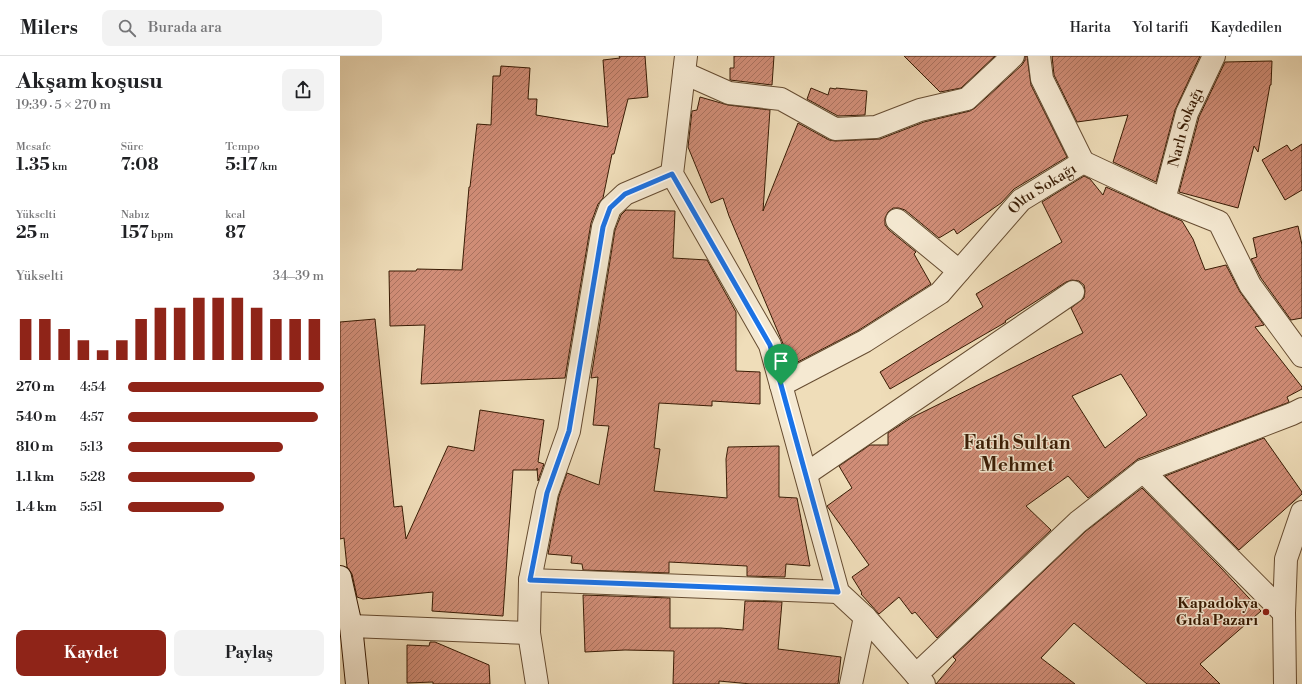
<!DOCTYPE html>
<html lang="tr">
<meta charset="utf-8">
<style>
body{margin:0;font-family:"Libre Bodoni",serif;background:#f2f2f2;color:#202124;height:100vh;display:flex;flex-direction:column;font-size:15px;white-space:nowrap}
*{box-sizing:border-box;margin:0}
p{font-size:13px;color:#757577}
.icon{flex:none;width:22px;height:22px;fill:none;stroke:currentColor;stroke-width:2;stroke-linecap:round;stroke-linejoin:round}
.map{position:relative;flex:1;overflow:hidden}
.side{display:flex;flex-direction:column;background:#fff;width:340px}
.side>*{flex:none}
.pin{position:absolute;display:grid;place-items:center;width:34px;height:34px;color:#fff;margin:-41px -17px;border-radius:50% 50% 50% 0;rotate:-45deg;box-shadow:0 0 4px #0007}
.pin .icon{rotate:45deg}
.round{display:grid;place-items:center;flex:none;width:42px;height:42px;border-radius:8px;background:#f2f2f2}
.overview{display:flex;align-items:center;justify-content:space-between;height:68px;padding:0 16px}
h1{font-size:22px;font-weight:700;line-height:30px}
.figures{display:grid;grid-template-columns:repeat(3,1fr);gap:6px;height:68px;padding:4px 16px}
.figures div{display:grid;align-content:center}
.figures b{font-size:17px;font-weight:700}
.figures small{font-size:11px;font-weight:400}
.figures p{font-size:11px}
.chart{height:112px;padding:8px 16px}
.chart p{display:flex;justify-content:space-between}
.chart svg{width:100%;height:72px;margin-top:4px;stroke:#8f2418;stroke-width:6}
.action{display:flex;gap:8px;margin-top:auto;padding:8px 16px}
.action a{flex:1;height:46px;border-radius:8px;background:#8f2418;color:#fff;font-size:16px;font-weight:700;line-height:46px;text-align:center}
.action a+a{background:#f2f2f2;color:#202124}
ul{padding:0 16px;list-style:none;font-size:13px}
li{display:grid;grid-template-columns:64px 48px 1fr;align-items:center;height:30px}
li i{height:10px;border-radius:5px;background:#8f2418}
header{display:flex;align-items:center;gap:24px;box-sizing:border-box;height:56px;padding:0 20px;background:#fff;border-bottom:1px solid #e0e0e0}
header strong{font-size:19px}
nav{display:flex;gap:22px;margin-inline-start:auto;font-size:14px}
.search{width:280px;height:36px;background:#f2f2f2;display:flex;align-items:center;gap:10px;box-sizing:border-box;padding:0 14px;border-radius:8px;color:#757577;font-size:15px}
main{display:flex;flex:1;min-height:0}
.map>svg:first-child{display:block}
.building{fill:url(#building-hatch);stroke:#381b04;fill-rule:evenodd}
.lines{fill:none;stroke-linecap:round;stroke-linejoin:round}
.street-casing{stroke:#664c31;stroke-width:24}
.secondary-casing{stroke:#381b04;stroke-width:24}
.street{stroke:#f5e9d2;stroke-width:22}
.secondary{stroke:#f5e9d2;stroke-width:22}
.route-casing{stroke:#fff;stroke-width:8}
.route{stroke:#1a73e8;stroke-width:5}
.poi-dot{fill:#8f2418;stroke:#f5e9d2;stroke-width:1.5}
.labels{text-anchor:middle;stroke-width:3;stroke-linejoin:round;paint-order:stroke}
.street-label{font-size:15px;fill:#381b04;stroke:#f5e9d2}
.poi-label{font-size:15px;font-weight:bold;fill:#381b04;stroke:#f5e9d2;text-anchor:end}
.district-label{font-size:19px;font-weight:bold;fill:#381b04;stroke:#f5e9d2}
</style>
<header>
<strong>Milers</strong>
<div class="search"><svg class="icon" aria-label="search" viewBox="0 0 24 24"><circle cx="10" cy="10" r="6"/><path d="M15 15l6 6"/></svg>Burada ara</div>
<nav><a>Harita</a><a>Yol tarifi</a><a>Kaydedilen</a></nav>
</header>
<main>
<section class="side">
<div class="overview"><div><h1>Akşam koşusu</h1><p>19:39 · 5 × 270 m</p></div><a class="round"><svg class="icon" aria-label="share" viewBox="0 0 24 24"><path d="M12 15V3M7 8l5-5 5 5M5 13v7h14v-7"/></svg></a></div>
<div class="figures">
<div><p>Mesafe</p><b>1.35<small> km</small></b></div>
<div><p>Süre</p><b>7:08</b></div>
<div><p>Tempo</p><b>5:17<small> /km</small></b></div>
</div>
<div class="figures">
<div><p>Yükselti</p><b>25<small> m</small></b></div>
<div><p>Nabız</p><b>157<small> bpm</small></b></div>
<div><p>kcal</p><b>87</b></div>
</div>
<div class="chart"><p><span>Yükselti</span>34–39 m</p>
<svg viewBox="0 0 160 44" preserveAspectRatio="none"><path d="M5 44V19M15 44V19M25 44V25M35 44V32M45 44V38M55 44V32M65 44V19M75 44V12M85 44V12M95 44V6M105 44V6M115 44V6M125 44V12M135 44V19M145 44V19M155 44V19"/></svg>
</div>
<ul>
<li><b>270 m</b>4:54<i style="width:100%"></i></li>
<li><b>540 m</b>4:57<i style="width:97%"></i></li>
<li><b>810 m</b>5:13<i style="width:79%"></i></li>
<li><b>1.1 km</b>5:28<i style="width:65%"></i></li>
<li><b>1.4 km</b>5:51<i style="width:49%"></i></li>
</ul>
<div class="action"><a>Kaydet</a><a>Paylaş</a></div>
</section>
<div class="map">
<svg width="962" height="628" viewBox="0 0 962 628">
<defs>
<pattern id="building-hatch" width="6" height="6" patternUnits="userSpaceOnUse"><rect width="6" height="6" fill="#d08d77"/><path d="M-1 1l2-2M0 6l6-6M5 7l2-2" fill="none" stroke="#aa725f"/></pattern>
</defs>
<rect width="100%" height="100%" fill="#efddb9"/>
<filter id="stains"><feTurbulence type="fractalNoise" baseFrequency=".005" numOctaves="4"/><feColorMatrix values="0 0 0 0 .2 0 0 0 0 .09 0 0 0 0 .02 0 0 0 .5 -.17"/></filter>
<radialGradient id="worn" r=".72"><stop offset=".6" stop-color="#630" stop-opacity="0"/><stop offset="1" stop-color="#630" stop-opacity=".3"/></radialGradient>
<path class="building" d="M279,0H305L308,41L288,43L274,98H272L263,142L258,148L251,167L225,322L81,328L85,269L50,270L49,215H76L77,213L122,214L129,131H130L137,68L151,69L153,20H160L161,10L190,12L188,43H197L196,59L268,71L263,4L280,2Z
M394,0H434L432,29L390,24V12H394Z
M564,0H655L621,32L600,36Z
M685,0H687L691,29L727,101L674,133L661,147L617,178L614,173L599,182L565,154L559,152H553L548,156L545,162V169L549,174L576,196L574,198L591,228L519,274L452,309L389,160L383,142L371,147L348,91L352,55L357,54L360,41L388,49L430,54L423,155L458,67L489,84L495,85L540,83L584,66L630,55L635,52L682,9L685,4Z
M712,0H860L835,54L816,126L773,106L788,59L737,66L714,19Z
M932,5L931,29H930L918,96L914,90L898,152L839,136L859,61L885,6Z
M471,32L488,39L490,32L496,33V32L527,35L525,59L498,60L467,43Z
M962,88V134L945,144L922,104L947,89L951,95Z
M744,120L750,123L763,139L766,131L819,155L842,165L853,183L865,214L886,209L900,236L924,269L915,271L962,331V333L947,341L949,346L947,347L798,403L748,442L728,420L686,450L711,474L597,582L575,556L572,558L559,541L539,558L521,538L522,537L512,521L529,509L487,450L512,432L499,410L530,389H548V377L571,362L743,277L731,252L744,242L745,235L744,229L739,225L732,224L726,226L665,265L666,266L550,333L540,316L643,251L636,238L722,186L702,146ZM781,318L807,359L765,392L732,340Z
M286,154L335,155L333,202L367,204L396,256V315L420,316V348L372,345V350L319,347L314,392L320,393L314,435L387,442L386,403L388,391L439,390V441L457,442L470,510L446,508L445,521L407,520V510L329,506V517L243,514L242,508L231,507L232,500L208,498L219,440L227,417L259,429L269,370L253,369L258,321L251,322L275,174L281,159Z
M958,170L962,189V262L951,264L921,222L911,203L917,201L913,182Z
M35,263L54,451L62,450L66,483L108,390L134,395L140,354L204,364L198,406L204,408L198,425L197,412V414H173L163,560L92,555L93,536L23,543L17,541L12,518L7,511L4,482L0,483V266Z
M924,382L962,436V438L899,494L825,420Z
M802,432L881,512L921,555L860,608L880,628H807L734,567L701,602L735,628H596L616,604L613,601L746,475Z
M243,539L330,542V572H381L403,574L405,545L442,546L438,593L501,601L498,628H411L379,625V628H333L334,595L285,594L245,596Z
M90,586H95L149,609L150,628H93V626L67,627V589L89,590Z"/>
<g class="lines">
<g class="street-casing">
<g id="street">
<path d="M346,0L332,118L430,289L498,536L525,561L584,628"/>
<path d="M699,0L702,23L743,106"/>
<path d="M344,17L389,37L441,43L495,73L536,71L580,54L627,43L673,0"/>
<path id="s1" d="M824,144L847,57L874,0"/>
<path d="M557,164L619,215"/>
<path id="s2" d="M441,329L525,285L600,237L681,144L743,106L824,144L879,166L910,229L962,300"/>
<path d="M803,415L944,557"/>
<path d="M466,418L733,236"/>
<path d="M190,524L498,536"/>
<path d="M11,570L189,577"/>
<path d="M576,619L738,466L803,415L952,358L962,353"/>
<path d="M197,628L189,577L190,524L207,437L229,375L263,171L270,152L285,138L332,118"/>
<path d="M511,628L525,561"/>
<path d="M945,628L944,557L946,503L962,456"/>
</g>
</g>
<g class="secondary-casing">
<path id="secondary" d="M0,521L11,570L17,628"/>
</g>
<use href="#street" class="street"/>
<use href="#secondary" class="secondary"/>
</g>
<g class="lines">
<g class="route-casing">
<path id="route" d="M332,118L430,289L498,536L190,524L207,437L229,375L263,171L270,152L285,138Z"/>
</g>
<use href="#route" class="route"/>
</g>
<circle class="poi-dot" cx="926" cy="556" r="4"/>
<g class="labels">
<g class="street-label">
<text dy="5" stroke="none"><textPath href="#s1" startOffset="76">Narlı Sokağı</textPath></text>
<text dy="5" stroke="none"><textPath href="#s2" startOffset="331">Oltu Sokağı</textPath></text>
</g>
<g class="poi-label">
<text x="918" y="552">Kapadokya<tspan x="918" dy="17">Gıda Pazarı</tspan></text>
</g>
<g class="district-label">
<text x="677" y="393">Fatih Sultan<tspan x="677" dy="22">Mehmet</tspan></text>
</g>
</g>
<rect width="100%" height="100%" filter="url(#stains)"/>
<rect width="100%" height="100%" fill="url(#worn)"/>
</svg>
<div class="pin" style="left:441px;top:329px;background:#1e9e55"><svg class="icon" aria-label="arrive" viewBox="0 0 24 24"><path d="M6 21V4h12l-3 4 3 4H6"/></svg></div>
</div>
</main>
